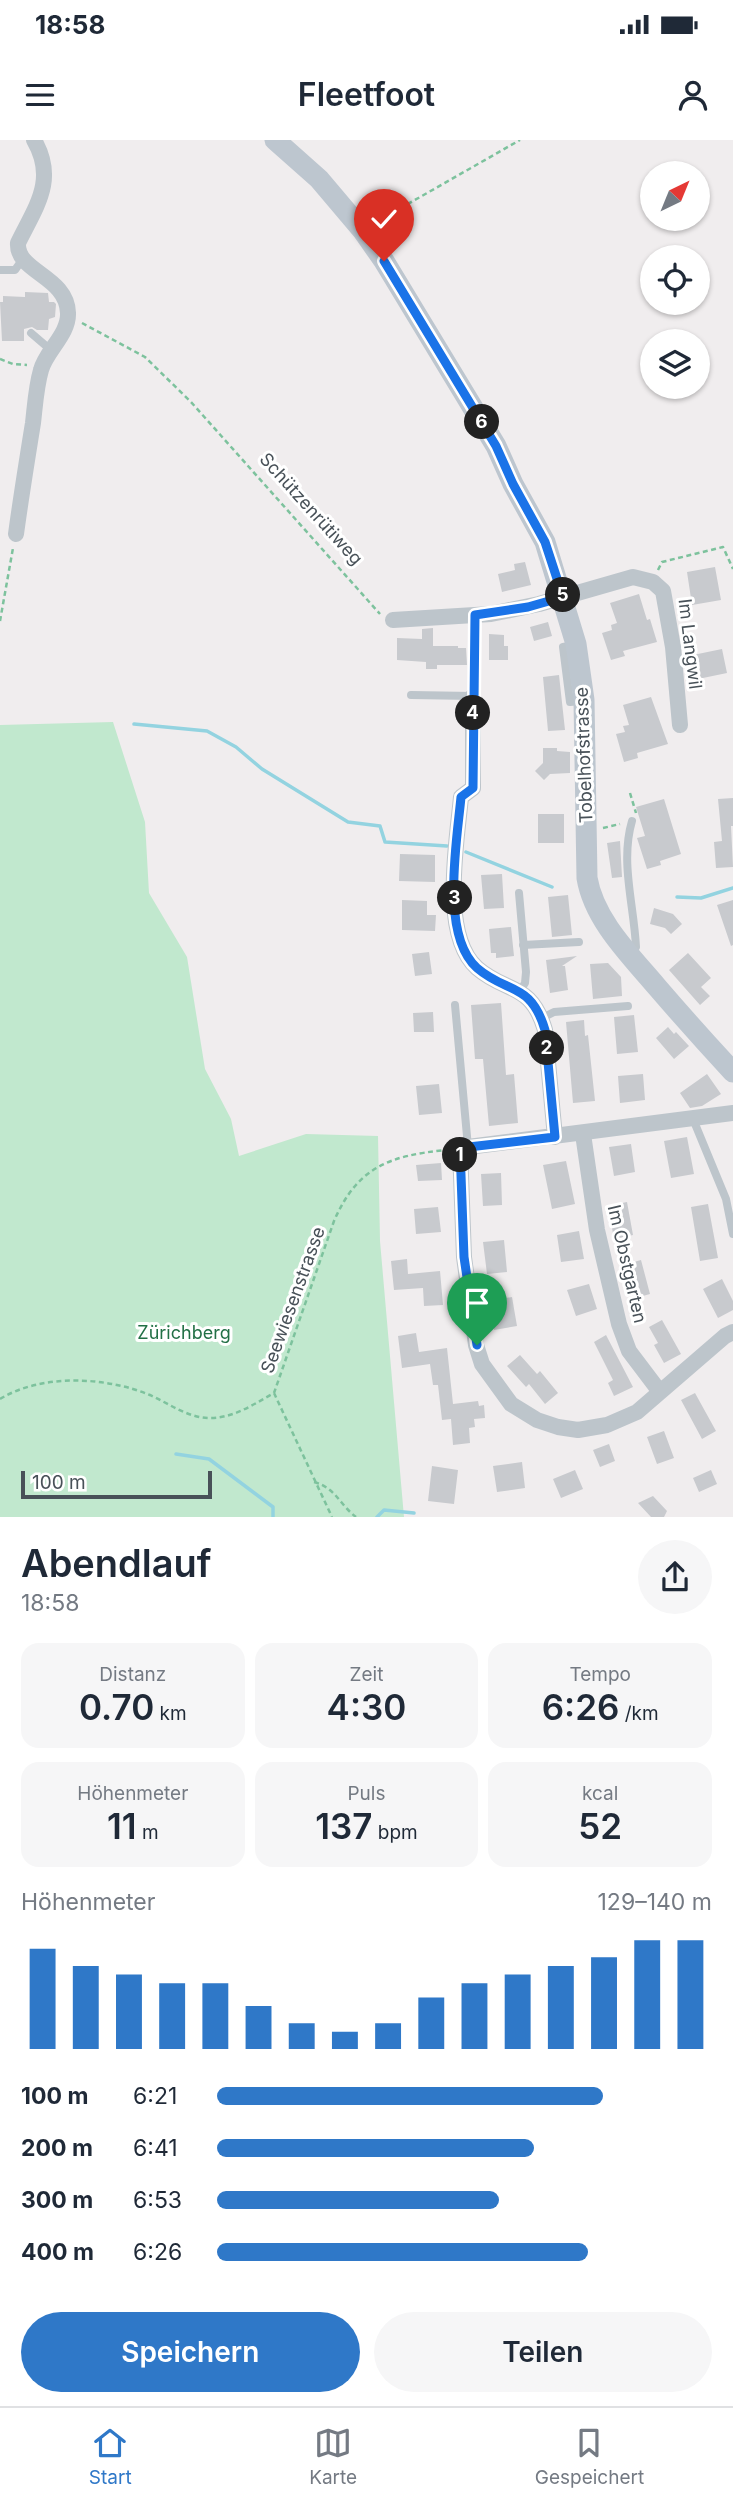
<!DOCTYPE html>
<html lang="de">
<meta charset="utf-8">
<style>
body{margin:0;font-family:Inter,sans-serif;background:#f6f6f7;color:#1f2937;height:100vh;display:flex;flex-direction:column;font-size:26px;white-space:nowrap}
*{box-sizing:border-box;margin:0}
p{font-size:23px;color:#747a83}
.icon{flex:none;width:38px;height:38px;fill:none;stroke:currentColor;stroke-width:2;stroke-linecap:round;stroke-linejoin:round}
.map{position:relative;height:1377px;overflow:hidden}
.drawer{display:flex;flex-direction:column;background:#fff;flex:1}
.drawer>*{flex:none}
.needle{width:46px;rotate:43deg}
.tools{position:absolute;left:640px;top:21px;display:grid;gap:14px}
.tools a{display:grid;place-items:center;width:70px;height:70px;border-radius:50%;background:#fff;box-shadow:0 2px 5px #0004;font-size:35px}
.scale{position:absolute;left:21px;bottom:18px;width:191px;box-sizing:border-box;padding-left:7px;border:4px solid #485158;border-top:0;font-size:19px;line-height:24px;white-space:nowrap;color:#485158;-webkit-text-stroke:5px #fff;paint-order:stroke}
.pin{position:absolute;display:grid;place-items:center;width:60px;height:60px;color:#fff;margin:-72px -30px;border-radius:50% 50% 50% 0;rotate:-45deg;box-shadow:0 0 7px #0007}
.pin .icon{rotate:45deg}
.km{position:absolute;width:35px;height:35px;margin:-18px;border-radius:50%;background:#222;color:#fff;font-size:19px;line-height:35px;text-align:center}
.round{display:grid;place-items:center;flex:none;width:74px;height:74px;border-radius:37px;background:#f6f6f7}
.summary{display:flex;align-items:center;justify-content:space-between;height:119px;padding:0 21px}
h1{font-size:38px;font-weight:600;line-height:52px}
.stats{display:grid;grid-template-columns:repeat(3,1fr);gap:10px;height:119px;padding:7px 21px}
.stats div{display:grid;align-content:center;border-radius:18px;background:#f6f6f7;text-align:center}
.stats b{font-size:35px;font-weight:600}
.stats small{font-size:19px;font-weight:400}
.stats p{font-size:19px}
.chart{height:196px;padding:14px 21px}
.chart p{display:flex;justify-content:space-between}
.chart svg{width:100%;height:126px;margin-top:7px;stroke:#2f78c8;stroke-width:6}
.primary-button{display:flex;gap:14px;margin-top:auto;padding:14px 21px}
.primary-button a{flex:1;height:80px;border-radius:42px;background:#2f78c8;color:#fff;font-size:28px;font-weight:600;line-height:80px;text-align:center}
.primary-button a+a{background:#f6f6f7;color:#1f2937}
ul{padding:0 21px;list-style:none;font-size:23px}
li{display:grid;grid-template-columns:112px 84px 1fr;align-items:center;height:52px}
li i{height:18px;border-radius:9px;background:#2f78c8}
.status{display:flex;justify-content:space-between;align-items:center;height:49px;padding:0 35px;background:#fff;direction:ltr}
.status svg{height:19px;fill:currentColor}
header{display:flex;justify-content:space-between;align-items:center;height:91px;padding:0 21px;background:#fff;font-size:32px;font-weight:600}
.tabs{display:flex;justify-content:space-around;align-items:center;height:98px;border-top:2px solid #e0e1e3;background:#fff;font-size:19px;color:#747a83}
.tabs a{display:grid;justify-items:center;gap:4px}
.tabs .current{color:#2f78c8}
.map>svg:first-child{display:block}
.green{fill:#c1e8ce}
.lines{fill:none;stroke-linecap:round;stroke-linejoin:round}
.stream{stroke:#93d3e0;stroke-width:3.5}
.building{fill:#c8cace}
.path{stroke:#7dc29d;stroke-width:2.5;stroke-dasharray:5 3.5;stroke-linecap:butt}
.service{stroke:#bdc5cb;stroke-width:8}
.minor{stroke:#bdc5cb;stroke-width:16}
.secondary{stroke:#bdc6cf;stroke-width:21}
.route-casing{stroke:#fff;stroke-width:14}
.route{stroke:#1a73e8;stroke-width:9}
.labels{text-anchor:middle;stroke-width:6;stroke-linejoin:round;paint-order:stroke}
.street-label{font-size:18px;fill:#485158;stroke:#fff}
.park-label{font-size:18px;fill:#227046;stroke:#fff}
</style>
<div class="status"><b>18:58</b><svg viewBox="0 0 49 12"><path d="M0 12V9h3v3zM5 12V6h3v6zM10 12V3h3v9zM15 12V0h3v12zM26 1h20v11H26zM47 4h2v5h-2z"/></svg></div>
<header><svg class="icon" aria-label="menu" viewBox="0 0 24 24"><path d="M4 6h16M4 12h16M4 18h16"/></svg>Fleetfoot<svg class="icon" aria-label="person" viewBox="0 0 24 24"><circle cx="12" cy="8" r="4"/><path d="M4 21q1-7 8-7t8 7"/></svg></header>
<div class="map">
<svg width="733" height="1377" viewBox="0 0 733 1377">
<rect width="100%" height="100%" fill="#f0edee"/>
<path class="green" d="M113,582L145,682L149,753L187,817L205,929L231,979L239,1016L306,994L378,996L380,1101L404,1377H0V585Z"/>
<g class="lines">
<path class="stream" d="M134,584L207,591L236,607L262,629L348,682L380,686L385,702L447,706
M466,712L552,747
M677,757L701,758L733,748
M176,1314L209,1319L273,1367V1377
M377,1377L384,1370L414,1373"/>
</g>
<path class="building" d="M25,152L48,153L49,162H54L56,164L55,177L49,179L48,190H37L32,187L24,189V201H2L0,162H3V156L25,157Z
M525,422L531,445L502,452L498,434L515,430L514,424Z
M715,427L721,460L692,465L687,432Z
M639,454L647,480L650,479L657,502L623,511L625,516L611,520L602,493L612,490L611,485L617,483L610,463Z
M548,482L552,496L534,501L530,487Z
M433,488V506H458V508H466L467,525H437V529H426V522L397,520V498L422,499V489Z
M489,494L504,495V506H508V520H489Z
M722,509L727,533L698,539L693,515Z
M559,535L565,590L548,591L543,537Z
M651,557L668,604L637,613L638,618L624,622L616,594L625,592L623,586L629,585L623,565Z
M543,608H557V611L570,612V633L550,634L544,640L535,631L543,623Z
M733,658V686H731L733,727L716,728L714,702L722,701L718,659Z
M664,659L681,714L660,721L661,725L647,729L637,698L645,696L636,667Z
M538,674H564V703H538Z
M620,701L622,737L612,738L607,703Z
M400,714L435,715V742L399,741Z
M502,734L504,768L484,769L481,735Z
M568,755L572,795L552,797L548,757Z
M402,760L427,761V775H436L435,791L402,790Z
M733,760V805L731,806L717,765Z
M654,768L673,774L682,784L671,794L665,788L650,784Z
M511,787L514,816L496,818V813H491L489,789Z
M429,812L432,834L415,836L412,814Z
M688,813L711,838L701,847L710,856L700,865L669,830Z
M577,816L562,826H565L568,850L550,853L546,820Z
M608,823L621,837L622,856L593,859L590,824Z
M501,863L506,935L514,934L518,983L489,986L483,919H475L471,865Z
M433,872L434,892H414L413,873Z
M634,875L638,912L617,914L614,877Z
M584,880L585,896L588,895L595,961L573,963L566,882Z
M668,887L674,894L676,892L689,906L674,919L656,898Z
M643,934L645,960L620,963L618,936Z
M707,934L721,954L702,966L690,968L680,953Z
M439,944L442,973L419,975L416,946Z
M687,997L694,1034L671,1038L664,1001Z
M631,1004L635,1032L614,1036L609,1007Z
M566,1021L575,1064L552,1069L543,1025Z
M441,1023L442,1040L418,1041L416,1025Z
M501,1033L502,1065L483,1066L481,1034Z
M627,1062L633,1095L614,1099L608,1066Z
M708,1064L718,1118L700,1121L691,1067Z
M438,1067L441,1092L416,1094L414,1069Z
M579,1091L584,1119L561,1122L557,1095Z
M504,1100L507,1132L487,1134L483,1102Z
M407,1119L408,1134L440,1131L443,1165L424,1166L423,1148L394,1150L391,1121Z
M641,1120L650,1154L632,1159L623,1125Z
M722,1139L733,1161V1170L718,1178L703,1149Z
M589,1144L597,1169L576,1176L567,1150Z
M512,1157L517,1186L494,1190L489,1161Z
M662,1180L681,1214L664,1223L654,1205L658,1203L649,1187Z
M416,1193L419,1212L447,1208L453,1264L478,1261L479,1266L484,1265L485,1278L474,1279L475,1287L469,1288L470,1303L453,1305L451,1279L442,1280L438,1245H433L430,1224L402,1228L398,1196Z
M606,1195L633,1247L614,1256L608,1243L613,1240L594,1202Z
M520,1215L537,1234L540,1231L558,1253L545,1264L529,1244L526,1247L507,1226Z
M695,1253L716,1291L702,1299L681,1260Z
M664,1291L674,1318L657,1324L647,1297Z
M609,1304L615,1321L600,1327L593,1310Z
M522,1322L525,1348L497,1352L493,1326Z
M432,1326L458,1330L454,1364L428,1361Z
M575,1330L583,1349L561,1358L553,1339Z
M711,1330L717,1344L699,1352L693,1338Z
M653,1356L667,1371L664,1377H651L638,1363Z"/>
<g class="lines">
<path class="path" d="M378,81L520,0
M82,183L145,217L191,262L380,474
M0,219L13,224L27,225
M658,430L662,422L723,407L733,429
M0,481L13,408
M474,542V489
M630,653L636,673
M603,688L620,684
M274,1253L332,1377
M0,1259C43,1233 106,1237 150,1255C170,1264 188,1278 210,1278C234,1278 254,1264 274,1253L334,1081C358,1026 390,1016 445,1010
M314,1342C336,1348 339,1364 356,1377"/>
<path class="service" d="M0,130H15L22,120
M31,193L52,211
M574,505L563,507L570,562L581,561
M411,555L473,556
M519,753L526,832L525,843L520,851
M523,805L579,802
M632,813L636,807C634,765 620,722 632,681
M455,865L468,1007
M542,878L554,872L628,866
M693,979L726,1059L733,1094"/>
<path class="minor" d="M16,394C21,357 27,320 33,283C35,266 36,247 41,230C46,211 69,194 68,173C67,136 16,132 18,103C36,66 57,40 34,0
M393,480L491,474L539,464L633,437L653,442L663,451L673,507L680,585
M473,556V648L461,657C457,701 440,795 477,828C507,854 531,842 545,890L555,997
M733,973L460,1008L464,1117L476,1205L482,1224L511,1264L537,1280L558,1287L578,1290L607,1285L637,1272L725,1196L733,1192
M583,994L597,1090L619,1184L629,1211L660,1252"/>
<path class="secondary" d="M275,0L319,39L363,91L384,121L496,306L513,344L545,402L576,504L584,560L587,738C594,780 630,815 657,847C682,876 707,904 733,932"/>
</g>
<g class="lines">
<g class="route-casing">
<path id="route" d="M384,121L496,306L513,344L545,402L563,457L528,467L475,475L473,648L461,657C457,701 440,795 477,828C507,854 531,842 545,890L555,997L460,1008L464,1117L477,1205"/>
</g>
<use href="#route" class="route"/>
</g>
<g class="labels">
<g class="street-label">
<text transform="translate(311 369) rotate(48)" y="6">Schützenrütiweg</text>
<text transform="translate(690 504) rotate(83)" y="6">Im Langwil</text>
<text transform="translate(584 615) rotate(-92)" y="6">Tobelhofstrasse</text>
<text transform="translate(627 1124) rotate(77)" y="6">Im Obstgarten</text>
<text transform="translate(293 1160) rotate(-70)" y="6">Seewiesenstrasse</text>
</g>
<g class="park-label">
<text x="184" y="1199">Zürichberg</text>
</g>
</g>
</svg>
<div class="tools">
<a><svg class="needle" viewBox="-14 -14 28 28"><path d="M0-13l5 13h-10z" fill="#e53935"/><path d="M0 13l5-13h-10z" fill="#747a83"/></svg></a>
<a><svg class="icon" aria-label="locate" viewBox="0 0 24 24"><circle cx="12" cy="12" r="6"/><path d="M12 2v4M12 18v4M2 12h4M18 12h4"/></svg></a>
<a><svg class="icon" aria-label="layers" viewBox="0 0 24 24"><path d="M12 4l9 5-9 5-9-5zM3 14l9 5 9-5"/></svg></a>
</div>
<div class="scale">100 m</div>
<div class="pin" style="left:477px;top:1205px;background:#1e9e55"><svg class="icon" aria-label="arrive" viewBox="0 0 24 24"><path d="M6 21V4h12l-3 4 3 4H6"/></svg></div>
<div class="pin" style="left:384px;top:121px;background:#d93025"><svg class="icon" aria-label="check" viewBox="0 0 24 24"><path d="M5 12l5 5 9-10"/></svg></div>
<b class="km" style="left:460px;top:1015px">1</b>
<b class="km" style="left:547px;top:908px">2</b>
<b class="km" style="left:455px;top:758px">3</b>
<b class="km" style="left:473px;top:573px">4</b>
<b class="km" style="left:563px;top:455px">5</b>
<b class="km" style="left:482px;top:282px">6</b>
</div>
<section class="drawer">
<div class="summary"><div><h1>Abendlauf</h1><p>18:58</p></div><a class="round"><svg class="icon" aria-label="share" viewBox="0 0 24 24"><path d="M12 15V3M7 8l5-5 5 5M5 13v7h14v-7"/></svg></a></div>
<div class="stats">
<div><p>Distanz</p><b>0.70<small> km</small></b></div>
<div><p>Zeit</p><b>4:30</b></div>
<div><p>Tempo</p><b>6:26<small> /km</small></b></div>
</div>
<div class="stats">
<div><p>Höhenmeter</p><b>11<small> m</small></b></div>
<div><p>Puls</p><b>137<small> bpm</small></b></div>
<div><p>kcal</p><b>52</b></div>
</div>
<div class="chart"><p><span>Höhenmeter</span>129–140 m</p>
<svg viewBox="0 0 160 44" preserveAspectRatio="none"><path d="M5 44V9M15 44V15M25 44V18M35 44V21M45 44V21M55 44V29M65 44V35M75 44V38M85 44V35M95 44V26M105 44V21M115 44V18M125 44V15M135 44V12M145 44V6M155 44V6"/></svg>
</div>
<ul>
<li><b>100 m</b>6:21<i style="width:78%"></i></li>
<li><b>200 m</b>6:41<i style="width:64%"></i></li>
<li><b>300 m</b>6:53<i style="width:57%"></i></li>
<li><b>400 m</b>6:26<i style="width:75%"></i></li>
</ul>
<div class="primary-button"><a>Speichern</a><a>Teilen</a></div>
</section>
<nav class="tabs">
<a class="current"><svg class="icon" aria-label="home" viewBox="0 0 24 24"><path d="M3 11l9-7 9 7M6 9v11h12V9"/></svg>Start</a>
<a><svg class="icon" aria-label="map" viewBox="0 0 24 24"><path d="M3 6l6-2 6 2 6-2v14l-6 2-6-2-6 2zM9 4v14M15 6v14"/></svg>Karte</a>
<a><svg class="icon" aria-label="saved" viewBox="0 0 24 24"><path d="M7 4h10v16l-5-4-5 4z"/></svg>Gespeichert</a>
</nav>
